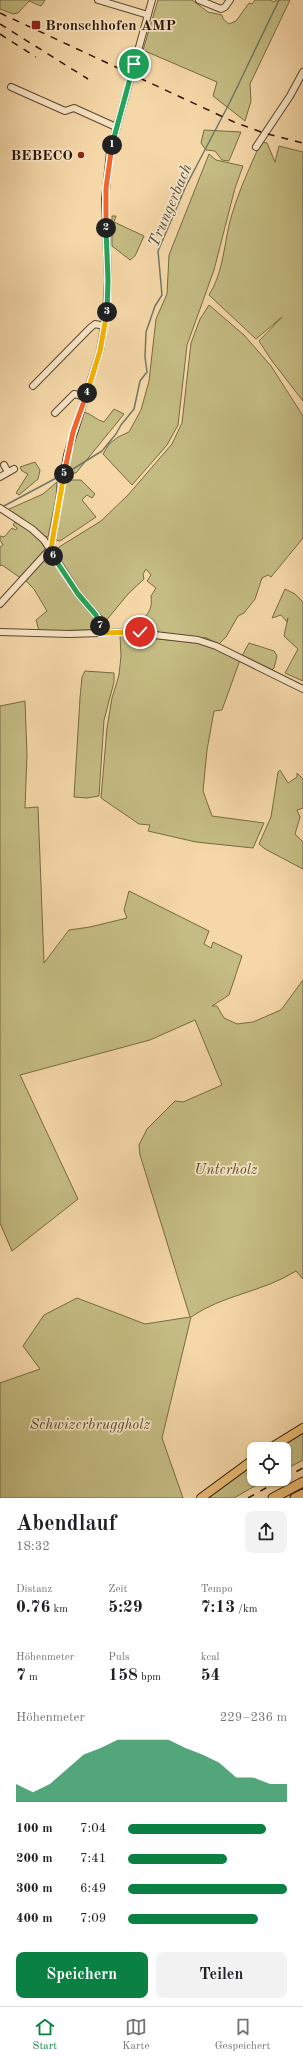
<!DOCTYPE html>
<html lang="de">
<meta charset="utf-8">
<style>
body{margin:0;font-family:"Old Standard TT",serif;background:#f2f2f2;color:#202124;height:100vh;display:flex;flex-direction:column;font-size:15px;white-space:nowrap}
*{box-sizing:border-box;margin:0}
p{font-size:13px;color:#757577}
.icon{flex:none;width:22px;height:22px;fill:none;stroke:currentColor;stroke-width:2;stroke-linecap:round;stroke-linejoin:round}
.map{position:relative;height:1498px;overflow:hidden}
.details{display:flex;flex-direction:column;background:#fff;flex:1}
.details>*{flex:none}
.tools{position:absolute;left:247px;top:1442px;display:grid;gap:8px}
.tools a{display:grid;place-items:center;width:44px;height:44px;border-radius:8px;background:#fff;box-shadow:0 1px 3px #0004;font-size:20px}
.pin{position:absolute;display:grid;place-items:center;width:34px;height:34px;color:#fff;margin:-17px;border:2px solid #fff;border-radius:50%;box-shadow:0 1px 4px #0007}
.km{position:absolute;width:20px;height:20px;margin:-10px;border-radius:50%;background:#222;color:#fff;font-size:11px;line-height:20px;text-align:center}
.round{display:grid;place-items:center;flex:none;width:42px;height:42px;border-radius:8px;background:#f2f2f2}
.overview{display:flex;align-items:center;justify-content:space-between;height:68px;padding:0 16px}
h1{font-size:22px;font-weight:800;line-height:30px}
.stats{display:grid;grid-template-columns:repeat(3,1fr);gap:6px;height:68px;padding:4px 16px}
.stats div{display:grid;align-content:center}
.stats b{font-size:17px;font-weight:800}
.stats small{font-size:11px;font-weight:400}
.stats p{font-size:11px}
.chart{height:112px;padding:8px 16px}
.chart p{display:flex;justify-content:space-between}
.chart svg{width:100%;height:72px;margin-top:4px;fill:#0b8043;opacity:.7}
.action{display:flex;gap:8px;margin-top:auto;padding:8px 16px}
.action a{flex:1;height:46px;border-radius:8px;background:#0b8043;color:#fff;font-size:16px;font-weight:800;line-height:46px;text-align:center}
.action a+a{background:#f2f2f2;color:#202124}
ul{padding:0 16px;list-style:none;font-size:13px}
li{display:grid;grid-template-columns:64px 48px 1fr;align-items:center;height:30px}
li i{height:10px;border-radius:5px;background:#0b8043}
.dock{display:flex;justify-content:space-around;align-items:center;height:56px;border-top:1px solid #e0e0e0;background:#fff;font-size:11px;color:#757577}
.dock a{display:grid;justify-items:center;gap:2px}
.dock .on{color:#0b8043}
.map>svg:first-child{display:block}
.green{fill:#c4bc82;stroke:#776a44}
.lines{fill:none;stroke-linecap:round;stroke-linejoin:round}
.stream{stroke:#6f786b;stroke-width:1.5}
.minor-casing{stroke:#5d472e;stroke-width:8}
.major-casing{stroke:#2a1706;stroke-width:10}
.highway-casing{stroke:#2a1706;stroke-width:11}
.minor{stroke:#f8e5c6;stroke-width:6}
.major{stroke:#eabc74;stroke-width:8}
.highway{stroke:#eabc74;stroke-width:9}
.rail{stroke:#2a1706;stroke-width:1.5;stroke-dasharray:7 7;stroke-linecap:butt}
.split-1-casing{stroke:#fff;stroke-width:8}
.split-2-casing{stroke:#fff;stroke-width:8}
.split-3-casing{stroke:#fff;stroke-width:8}
.split-4-casing{stroke:#fff;stroke-width:8}
.split-5-casing{stroke:#fff;stroke-width:8}
.split-6-casing{stroke:#fff;stroke-width:8}
.split-7-casing{stroke:#fff;stroke-width:8}
.split-8-casing{stroke:#fff;stroke-width:8}
.split-1{stroke:#22a559;stroke-width:5}
.split-2{stroke:#f0652b;stroke-width:5}
.split-3{stroke:#22a559;stroke-width:5}
.split-4{stroke:#f5b400;stroke-width:5}
.split-5{stroke:#f0652b;stroke-width:5}
.split-6{stroke:#f5b400;stroke-width:5}
.split-7{stroke:#22a559;stroke-width:5}
.split-8{stroke:#f5b400;stroke-width:5}
.poi-dot{fill:#8f2418;stroke:#f8e5c6;stroke-width:1.5}
.labels{text-anchor:middle;stroke-width:3.5;stroke-linejoin:round;paint-order:stroke}
.poi-label{font-size:15px;font-weight:bold;fill:#2a1706;stroke:#f8e5c6;text-anchor:start}
.park-label{font-size:15px;font-style:italic;fill:#58492b;stroke:#f8e5c6}
.water-label{font-size:16px;font-style:italic;fill:#524f41;stroke:#f8e5c6}
</style>
<div class="map">
<svg width="303" height="1498" viewBox="0 0 303 1498">
<rect width="100%" height="100%" fill="#f5d7a8"/>
<filter id="stains"><feTurbulence type="fractalNoise" baseFrequency=".005" numOctaves="4"/><feColorMatrix values="0 0 0 0 .2 0 0 0 0 .09 0 0 0 0 .02 0 0 0 .5 -.17"/></filter>
<radialGradient id="worn" r=".72"><stop offset=".6" stop-color="#630" stop-opacity="0"/><stop offset="1" stop-color="#630" stop-opacity=".3"/></radialGradient>
<path class="green" d="M0,0H45L41,6L29,1L18,13L13,14L0,9Z
M158,0H192L208,12L222,15L223,19L229,24L236,21L249,3L252,4L255,0H270L274,2L276,0H290L250,84L251,101L245,121L213,96L217,82L145,51L143,58L141,57Z
M204,130L241,132L229,161L222,160L215,151L206,150L201,143Z
M261,142L267,143L275,162L279,146L303,152V401L272,361L259,341L282,317L256,339L209,295C222,275 224,248 229,225C236,197 249,169 261,142Z
M209,154L216,160L243,166L235,188L214,270L187,345L178,425L167,445L132,485L103,454L109,444L118,437L129,432L141,410L149,381L156,319L167,294L169,255Z
M112,216H116L114,222L144,236L135,256L130,260L112,246Z
M209,305L244,335L271,366L303,416V538L271,577L268,575L262,578L255,599L244,613L238,616L226,637L219,644L204,637V640L136,630C138,617 154,618 151,596L156,588L147,581L151,575L146,569L143,574L144,579L128,594L105,622L103,617L78,589L56,553L59,547L101,521L128,495L172,444L182,423L191,343L200,319Z
M114,409L124,414L76,473H65L84,412C92,414 96,420 104,422Z
M35,462L40,470L38,479L19,495L16,493L28,474L22,471L20,467Z
M68,480H81L95,494L92,498L87,495L82,500L96,517L60,541L56,540V538L65,483Z
M57,482L56,498L48,537L44,536L7,510L43,494Z
M15,522L30,531L46,546L45,553L22,579L2,565L0,566V547L3,545L0,540V536L4,537L12,528L16,530L17,528L13,525Z
M49,556L97,621L91,630L39,631L36,620L47,611L34,589L25,580L40,563Z
M285,589L295,594L303,602V681L285,673L298,649L284,636L288,618L287,622L281,615L272,618Z
M120,635L198,643L216,648L240,660L222,710L214,711L207,750L203,791L212,816L264,823L253,848L196,842L148,831L150,825L139,824L101,798L107,728L112,698L119,675L121,656Z
M249,643L274,651L277,656L274,668L271,671L242,656Z
M85,671L114,673V682L104,720L99,796L87,798L74,797L80,698L82,677Z
M25,701L27,755L25,808L38,807L44,963L69,930L90,927L127,918L124,910L129,891L209,931L204,944L211,948L213,942L242,956L229,995L212,1006H217L224,1018L237,1024L253,1022L281,1010L303,980V1279L296,1271C263,1292 222,1295 191,1317L162,1438L183,1498H0V1383L40,1369L23,1346L44,1315L77,1298L145,1324L190,1317L140,1155L139,1145L147,1129L175,1101L183,1102L222,1085L195,1020L150,1040L20,1075L78,1199L12,1251L0,1223V706Z
M280,770L288,783L297,777V773L303,779V808L297,810L300,817L295,834L303,842V869L265,849L259,844L271,817L278,772Z
M303,1431V1460L284,1470V1449H275Z
M254,1463V1479H267L234,1498H209L210,1494Z"/>
<g class="lines">
<path class="stream" d="M68,472L102,451L116,434L121,425L134,409L140,381L147,372L145,357L146,332L155,306L162,295L158,251L186,186L230,102L279,0
M2,507L60,476"/>
<g class="minor-casing">
<path id="minor" d="M98,0L148,15
M199,0L221,9L225,7L230,0
M11,87L65,111L74,108L116,127
M256,147L290,96L303,72
M33,386L90,328L95,324L104,326
M55,413L74,394L86,397
M4,465L8,472
M0,477L14,469
M0,508L32,529L44,540L78,594L96,615L100,633
M0,604L51,548L67,455L100,351L106,314L108,280L105,199L110,152L152,0
M0,632L70,634L129,632L198,640L216,646L303,689"/>
</g>
<g class="major-casing">
<path id="major" d="M269,1449L303,1428
M201,1498L254,1459"/>
</g>
<g class="highway-casing">
<path id="highway" d="M273,1498L303,1482
M295,1498L303,1494"/>
</g>
<use href="#minor" class="minor"/>
<use href="#major" class="major"/>
<use href="#highway" class="highway"/>
<path class="rail" d="M0,13L234,122L264,133L303,143
M0,24L88,79
M0,34L36,57
M284,1478L303,1468
M248,1498L282,1479"/>
</g>
<g class="lines">
<g class="split-1-casing">
<path id="split-1" d="M112,145L134,64"/>
</g>
<g class="split-2-casing">
<path id="split-2" d="M106,228V188L112,145"/>
</g>
<g class="split-3-casing">
<path id="split-3" d="M106,228L108,280L107,312"/>
</g>
<g class="split-4-casing">
<path id="split-4" d="M87,393L100,351L107,312"/>
</g>
<g class="split-5-casing">
<path id="split-5" d="M64,474L73,432L87,393"/>
</g>
<g class="split-6-casing">
<path id="split-6" d="M53,556L51,548L64,474"/>
</g>
<g class="split-7-casing">
<path id="split-7" d="M53,556L78,594L96,615L100,626"/>
</g>
<g class="split-8-casing">
<path id="split-8" d="M100,626V633L140,632"/>
</g>
<use href="#split-1" class="split-1"/>
<use href="#split-2" class="split-2"/>
<use href="#split-3" class="split-3"/>
<use href="#split-4" class="split-4"/>
<use href="#split-5" class="split-5"/>
<use href="#split-6" class="split-6"/>
<use href="#split-7" class="split-7"/>
<use href="#split-8" class="split-8"/>
</g>
<g class="poi-dot">
<rect x="31" y="20" width="10" height="10" rx="2"/>
<circle cx="81" cy="155" r="4"/>
</g>
<g class="labels">
<g class="poi-label">
<text x="45" y="30">Bronschhofen AMP</text>
<text x="73" y="160" text-anchor="end">BEBECO</text>
</g>
<g class="park-label">
<text x="226" y="1174">Unterholz</text>
<text x="90" y="1429">Schwizerbruggholz</text>
</g>
<g class="water-label">
<text transform="translate(169 205) rotate(-67)" y="6">Trungerbach</text>
</g>
</g>
<rect width="100%" height="100%" filter="url(#stains)"/>
<rect width="100%" height="100%" fill="url(#worn)"/>
</svg>
<div class="tools">
<a><svg class="icon" aria-label="locate" viewBox="0 0 24 24"><circle cx="12" cy="12" r="6"/><path d="M12 2v4M12 18v4M2 12h4M18 12h4"/></svg></a>
</div>
<div class="pin" style="left:134px;top:64px;background:#1e9e55"><svg class="icon" aria-label="arrive" viewBox="0 0 24 24"><path d="M6 21V4h12l-3 4 3 4H6"/></svg></div>
<div class="pin" style="left:140px;top:632px;background:#d93025"><svg class="icon" aria-label="check" viewBox="0 0 24 24"><path d="M5 12l5 5 9-10"/></svg></div>
<b class="km" style="left:112px;top:145px">1</b>
<b class="km" style="left:106px;top:228px">2</b>
<b class="km" style="left:107px;top:312px">3</b>
<b class="km" style="left:87px;top:393px">4</b>
<b class="km" style="left:64px;top:474px">5</b>
<b class="km" style="left:53px;top:556px">6</b>
<b class="km" style="left:100px;top:626px">7</b>
</div>
<section class="details">
<div class="overview"><div><h1>Abendlauf</h1><p>18:32</p></div><a class="round"><svg class="icon" aria-label="share" viewBox="0 0 24 24"><path d="M12 15V3M7 8l5-5 5 5M5 13v7h14v-7"/></svg></a></div>
<div class="stats">
<div><p>Distanz</p><b>0.76<small> km</small></b></div>
<div><p>Zeit</p><b>5:29</b></div>
<div><p>Tempo</p><b>7:13<small> /km</small></b></div>
</div>
<div class="stats">
<div><p>Höhenmeter</p><b>7<small> m</small></b></div>
<div><p>Puls</p><b>158<small> bpm</small></b></div>
<div><p>kcal</p><b>54</b></div>
</div>
<div class="chart"><p><span>Höhenmeter</span>229–236 m</p>
<svg viewBox="0 0 160 44" preserveAspectRatio="none"><path d="M0 44V33L10 38L20 33L30 24L40 15L50 11L60 6L70 6L80 6L90 6L100 11L110 15L120 20L130 29L140 29L150 33L160 33V44z"/></svg>
</div>
<ul>
<li><b>100 m</b>7:04<i style="width:87%"></i></li>
<li><b>200 m</b>7:41<i style="width:62%"></i></li>
<li><b>300 m</b>6:49<i style="width:100%"></i></li>
<li><b>400 m</b>7:09<i style="width:82%"></i></li>
</ul>
<div class="action"><a>Speichern</a><a>Teilen</a></div>
</section>
<nav class="dock">
<a class="on"><svg class="icon" aria-label="home" viewBox="0 0 24 24"><path d="M3 11l9-7 9 7M6 9v11h12V9"/></svg>Start</a>
<a><svg class="icon" aria-label="map" viewBox="0 0 24 24"><path d="M3 6l6-2 6 2 6-2v14l-6 2-6-2-6 2zM9 4v14M15 6v14"/></svg>Karte</a>
<a><svg class="icon" aria-label="saved" viewBox="0 0 24 24"><path d="M7 4h10v16l-5-4-5 4z"/></svg>Gespeichert</a>
</nav>
